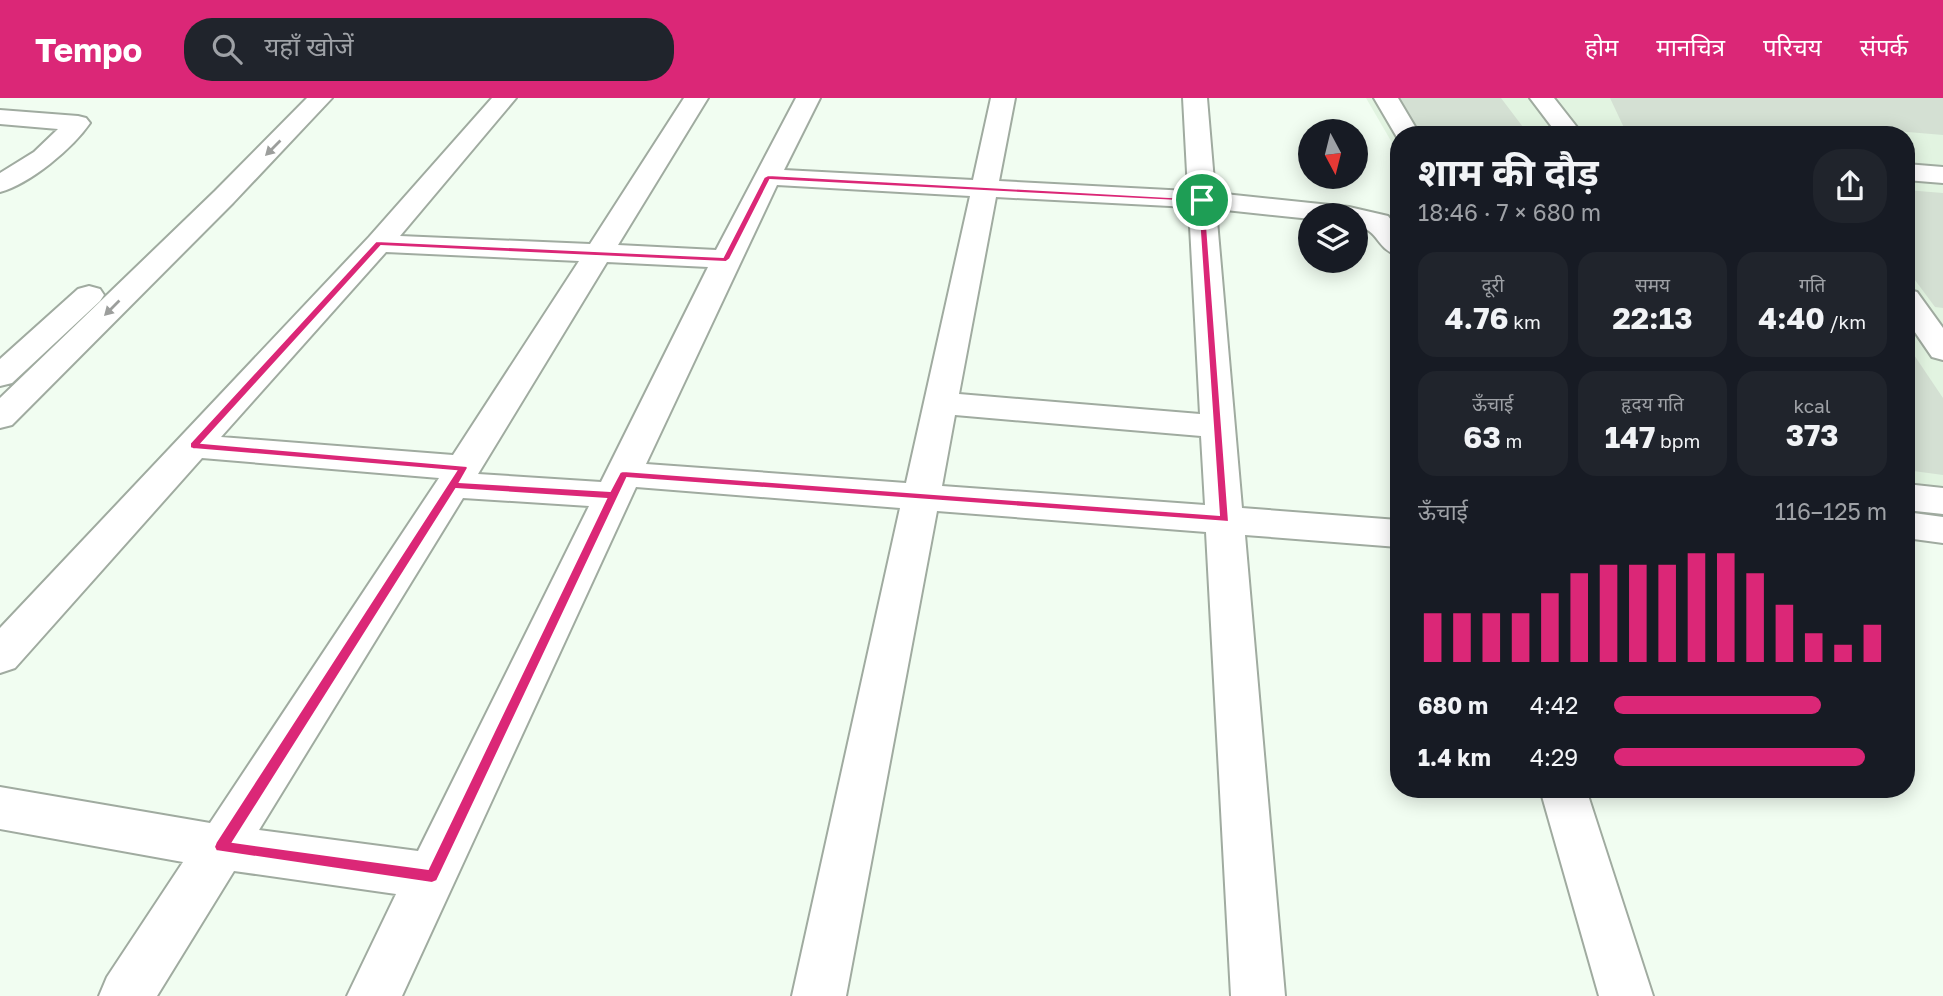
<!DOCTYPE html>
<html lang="hi">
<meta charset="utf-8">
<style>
body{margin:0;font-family:"Golos Text","Noto Sans Devanagari",sans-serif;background:#20242c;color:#f1f3f6;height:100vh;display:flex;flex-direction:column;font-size:26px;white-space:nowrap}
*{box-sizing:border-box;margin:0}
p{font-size:23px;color:#9ea1a6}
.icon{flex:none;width:38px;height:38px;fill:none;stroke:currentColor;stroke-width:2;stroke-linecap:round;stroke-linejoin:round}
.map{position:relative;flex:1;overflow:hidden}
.side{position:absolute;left:1390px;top:28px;width:525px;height:672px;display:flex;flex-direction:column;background:#171b24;border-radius:28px;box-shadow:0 4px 18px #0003}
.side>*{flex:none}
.needle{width:46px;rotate:173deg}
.buttons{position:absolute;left:1298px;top:21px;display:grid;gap:14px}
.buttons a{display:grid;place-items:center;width:70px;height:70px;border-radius:50%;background:#171b24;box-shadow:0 4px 18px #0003;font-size:35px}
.pin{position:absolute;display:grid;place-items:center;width:60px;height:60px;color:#fff;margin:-30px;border:4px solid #fff;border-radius:50%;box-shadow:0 2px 7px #0007}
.round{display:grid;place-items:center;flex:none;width:74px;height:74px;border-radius:28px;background:#20242c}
.headline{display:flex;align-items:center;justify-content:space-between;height:119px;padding:0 28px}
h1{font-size:38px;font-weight:700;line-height:52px}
.stats{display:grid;grid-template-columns:repeat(3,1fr);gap:10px;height:119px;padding:7px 28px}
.stats div{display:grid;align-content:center;border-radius:18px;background:#20242c;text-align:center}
.stats b{font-size:30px;font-weight:700}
.stats small{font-size:19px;font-weight:400}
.stats p{font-size:19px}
.chart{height:196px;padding:14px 28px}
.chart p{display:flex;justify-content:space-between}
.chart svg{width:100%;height:126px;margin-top:7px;stroke:#db2777;stroke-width:6}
ul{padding:0 28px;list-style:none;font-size:23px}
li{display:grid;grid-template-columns:112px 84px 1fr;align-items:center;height:52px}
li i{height:18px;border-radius:9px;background:#db2777}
header{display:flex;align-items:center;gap:42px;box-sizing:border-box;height:98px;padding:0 35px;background:#db2777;color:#fff}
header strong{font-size:33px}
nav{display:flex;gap:38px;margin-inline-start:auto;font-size:24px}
.search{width:490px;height:63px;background:#20242c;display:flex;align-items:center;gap:18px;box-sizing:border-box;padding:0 24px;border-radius:28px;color:#9ea1a6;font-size:26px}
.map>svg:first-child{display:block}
.built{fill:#e2f4e1}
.building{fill:#d4e0d3}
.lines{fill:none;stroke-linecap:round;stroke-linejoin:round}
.minor-casing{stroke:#a0aba0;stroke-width:4}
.minor{fill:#fff;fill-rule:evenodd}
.oneway{fill:#9c9e9c}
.route{fill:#db2777;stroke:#fff;stroke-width:2;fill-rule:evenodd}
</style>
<header>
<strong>Tempo</strong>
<div class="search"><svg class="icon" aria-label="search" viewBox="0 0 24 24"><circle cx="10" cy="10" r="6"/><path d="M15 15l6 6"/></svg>यहाँ खोजें</div>
<nav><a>होम</a><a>मानचित्र</a><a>परिचय</a><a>संपर्क</a></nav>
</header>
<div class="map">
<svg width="1943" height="898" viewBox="0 0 1943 898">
<rect width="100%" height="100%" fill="#f1fdf1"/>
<path class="built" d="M1366,0H1943V422L1906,417V37H1398V55Z"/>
<path class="building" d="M1395,0H1501L1529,37H1417Z
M1610,0H1943V37L1872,31L1877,37L1626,34Z
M1906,92L1943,95V210L1935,209L1906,170Z
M1906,245L1943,300V377L1906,372Z"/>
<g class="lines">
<g class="minor-casing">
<path id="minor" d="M307,0H332L233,105L12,327L0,330V300L215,93Z
M492,0H516L400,138L590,146L684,0H708L618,147L716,152L796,0H820L784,72L973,82L991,0H1015L999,83L1188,93L1183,0H1207L1215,95L1349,109L1388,118L1398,131V157C1377,152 1380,133 1356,127V117H1311V121L1216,111L1242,410L1398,422V449L1245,437L1285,898H1231L1206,434L937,413L846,898H792L900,410L636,389L402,898H347L396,796L234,773L157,898H99L107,879L183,764L0,731V689L210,725L439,380L202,360L15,570L0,575V530L369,139ZM777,87L970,98L906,385L646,366ZM996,99L1189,109L1200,316L959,296ZM386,154L579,163L453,357L221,339ZM607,164L708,169L601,384L478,376ZM955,317L1201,338L1205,407L942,388ZM463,400L589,408L418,753L259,732Z
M1374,0H1398L1420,37H1398V41Z
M1530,0H1554L1583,37H1558Z
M0,12L78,18L86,20L90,25C73,50 30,86 0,94V75L34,54L58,31L0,26Z
M1906,66L1943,69V85L1906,82Z
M89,188L100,191L104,197L100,203L12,285L0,288V261L78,191Z
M1906,191L1917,194L1943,230V262L1932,259L1906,221Z
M1906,386L1943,390V416L1906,412Z
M1906,414L1943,419V445L1906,440Z
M1540,691H1586L1653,898H1599Z"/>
</g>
<use href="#minor" class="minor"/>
</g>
<defs><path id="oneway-solid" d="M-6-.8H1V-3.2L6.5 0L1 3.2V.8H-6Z" transform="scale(1.75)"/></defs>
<g class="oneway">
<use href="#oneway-solid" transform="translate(273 50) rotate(135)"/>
<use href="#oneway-solid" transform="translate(112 210) rotate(135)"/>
</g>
<path class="route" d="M768,77L1205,101L1229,424L627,380L437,783L432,785L216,753L214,749L216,744L456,373L193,351L190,350V345L376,143L723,159L764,79ZM770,82L1198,104L1219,417L623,373L620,374L610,393L460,384L468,370L467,368L202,345L381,148L726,164L730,161ZM456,391L606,401L428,771L233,744Z"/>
</svg>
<div class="buttons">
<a><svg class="needle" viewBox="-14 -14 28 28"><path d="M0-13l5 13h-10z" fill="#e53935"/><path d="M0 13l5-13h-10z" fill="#9ea1a6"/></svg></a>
<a><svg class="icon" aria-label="layers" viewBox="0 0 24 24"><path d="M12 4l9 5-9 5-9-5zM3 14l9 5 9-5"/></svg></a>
</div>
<div class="pin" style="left:1202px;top:102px;background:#1e9e55"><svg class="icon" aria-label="arrive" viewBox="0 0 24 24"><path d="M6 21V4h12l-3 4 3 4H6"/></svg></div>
<section class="side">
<div class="headline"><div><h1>शाम की दौड़</h1><p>18:46 · 7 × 680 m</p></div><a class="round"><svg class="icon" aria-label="share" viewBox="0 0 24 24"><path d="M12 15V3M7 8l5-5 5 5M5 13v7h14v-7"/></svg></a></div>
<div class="stats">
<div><p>दूरी</p><b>4.76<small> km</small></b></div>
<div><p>समय</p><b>22:13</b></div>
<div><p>गति</p><b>4:40<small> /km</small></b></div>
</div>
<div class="stats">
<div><p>ऊँचाई</p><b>63<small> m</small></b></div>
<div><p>हृदय गति</p><b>147<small> bpm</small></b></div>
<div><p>kcal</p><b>373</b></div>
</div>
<div class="chart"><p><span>ऊँचाई</span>116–125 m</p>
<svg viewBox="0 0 160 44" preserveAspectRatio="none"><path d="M5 44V27M15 44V27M25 44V27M35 44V27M45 44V20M55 44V13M65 44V10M75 44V10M85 44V10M95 44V6M105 44V6M115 44V13M125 44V24M135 44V34M145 44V38M155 44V31"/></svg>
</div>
<ul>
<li><b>680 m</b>4:42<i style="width:76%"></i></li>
<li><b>1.4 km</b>4:29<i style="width:92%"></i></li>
</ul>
</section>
</div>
